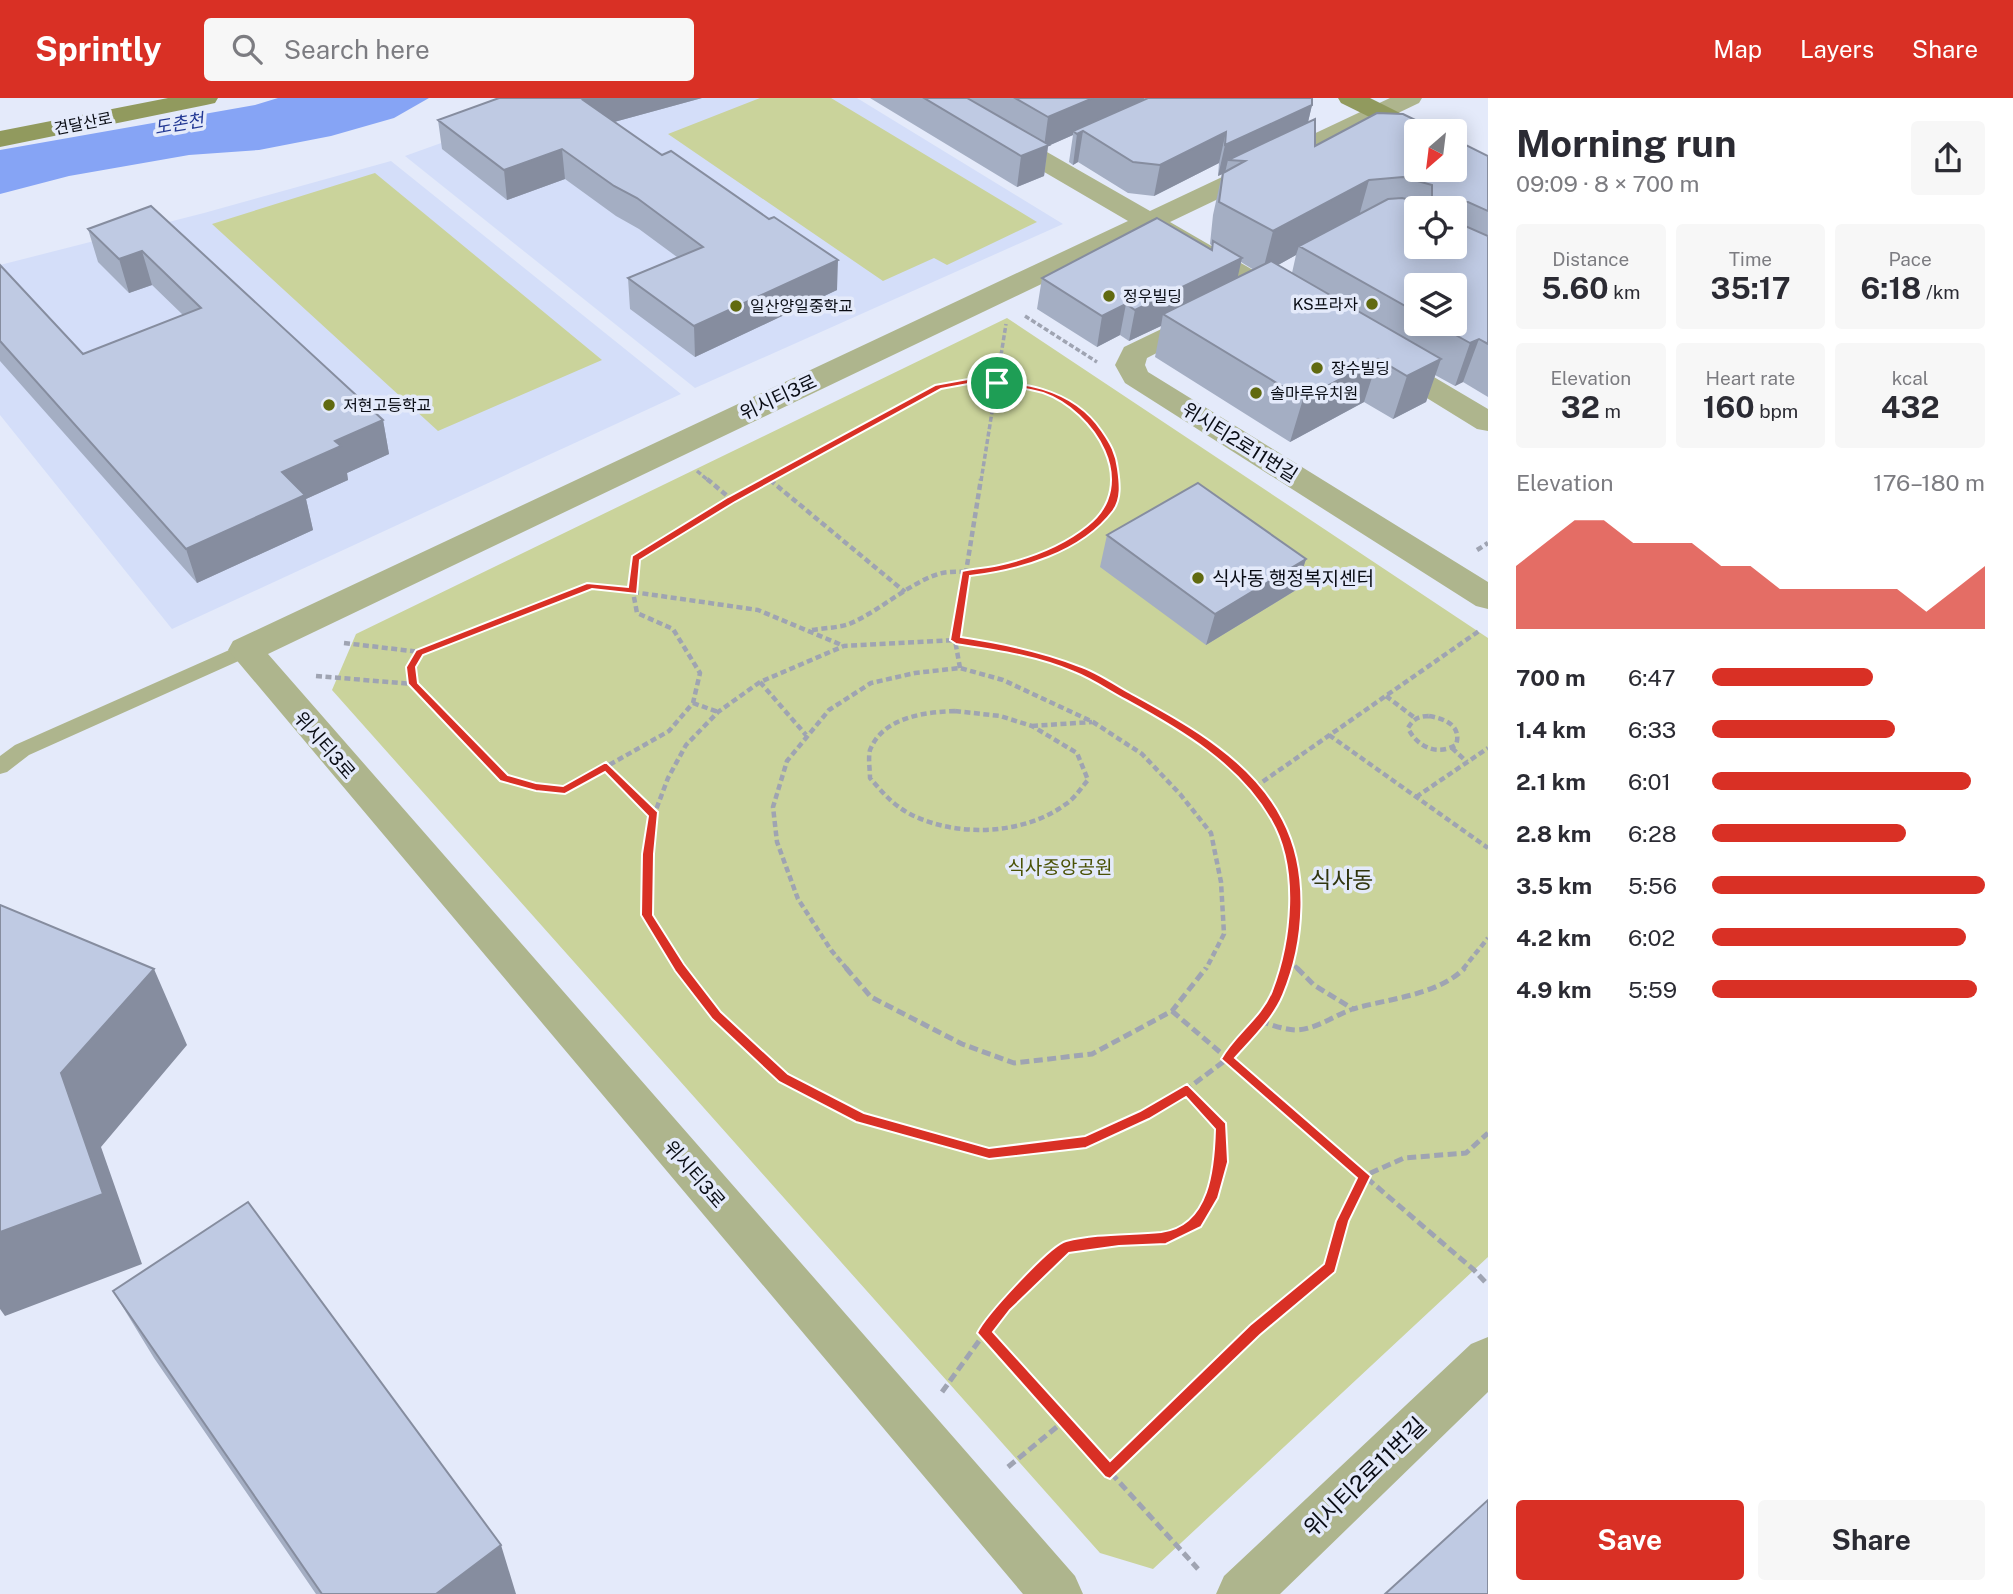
<!DOCTYPE html>
<meta charset="utf-8">
<style>
body{margin:0;font-family:"Public Sans","Noto Sans KR",sans-serif;background:#f7f7f7;color:#2b2b33;height:100vh;display:flex;flex-direction:column;font-size:26px;white-space:nowrap}
*{box-sizing:border-box;margin:0}
p{font-size:23px;color:#7c7c81}
.icon{flex:none;width:38px;height:38px;fill:none;stroke:currentColor;stroke-width:2;stroke-linecap:round;stroke-linejoin:round}
.map{position:relative;flex:1;overflow:hidden}
.drawer{display:flex;flex-direction:column;background:#fff;width:525px}
.drawer>*{flex:none}
.needle{width:46px;rotate:208deg}
.tools{position:absolute;left:1404px;top:21px;display:grid;gap:14px}
.tools a{display:grid;place-items:center;width:63px;height:63px;border-radius:7px;background:#fff;box-shadow:0 4px 18px #0003;font-size:35px}
.pin{position:absolute;display:grid;place-items:center;width:60px;height:60px;color:#fff;margin:-30px;border:4px solid #fff;border-radius:50%;box-shadow:0 2px 7px #0007}
.round{display:grid;place-items:center;flex:none;width:74px;height:74px;border-radius:7px;background:#f7f7f7}
.headline{display:flex;align-items:center;justify-content:space-between;height:119px;padding:0 28px}
h1{font-size:38px;font-weight:700;line-height:52px}
.stats{display:grid;grid-template-columns:repeat(3,1fr);gap:10px;height:119px;padding:7px 28px}
.stats div{display:grid;align-content:center;border-radius:7px;background:#f7f7f7;text-align:center}
.stats b{font-size:30px;font-weight:700}
.stats small{font-size:19px;font-weight:400}
.stats p{font-size:19px}
.chart{height:196px;padding:14px 28px}
.chart p{display:flex;justify-content:space-between}
.chart svg{width:100%;height:126px;margin-top:7px;fill:#d93025;opacity:.7}
.cta{display:flex;gap:14px;margin-top:auto;padding:14px 28px}
.cta a{flex:1;height:80px;border-radius:7px;background:#d93025;color:#fff;font-size:28px;font-weight:700;line-height:80px;text-align:center}
.cta a+a{background:#f7f7f7;color:#2b2b33}
ul{padding:0 28px;list-style:none;font-size:23px}
li{display:grid;grid-template-columns:112px 84px 1fr;align-items:center;height:52px}
li i{height:18px;border-radius:9px;background:#d93025}
header{display:flex;align-items:center;gap:42px;box-sizing:border-box;height:98px;padding:0 35px;background:#d93025;color:#fff}
header strong{font-size:33px}
nav{display:flex;gap:38px;margin-inline-start:auto;font-size:24px}
.search{width:490px;height:63px;background:#f7f7f7;display:flex;align-items:center;gap:18px;box-sizing:border-box;padding:0 24px;border-radius:7px;color:#7c7c81;font-size:26px}
main{display:flex;flex:1;min-height:0}
.map>svg:first-child{display:block}
.built{fill:#d4def9}
.green{fill:#cad39b}
.water{fill:#86a4f5}
.lines{fill:none;stroke-linecap:round;stroke-linejoin:round}
.path-far2{stroke:#9fa4b2;stroke-width:3.5;stroke-dasharray:5 2.5;stroke-linecap:butt}
.path-far1{stroke:#9fa4b2;stroke-width:4.5;stroke-dasharray:6 3.5;stroke-linecap:butt}
.path{stroke:#9fa4b2;stroke-width:5;stroke-dasharray:9 4.5;stroke-linecap:butt}
.lane{fill:#aeb58d;fill-rule:evenodd}
.street{fill:#aeb58d;fill-rule:evenodd}
.secondary{fill:#919a5e;fill-rule:evenodd}
.wall{fill:#a4aec3;fill-rule:evenodd}
.shaded-wall{fill:#868d9f}
.building{fill:#bfcae3;stroke:#868d9f;stroke-width:2}
.route{fill:#d93025;stroke:#fff;stroke-width:2;fill-rule:evenodd}
.poi-dot{fill:#616a10;stroke:#e4eafa;stroke-width:2.5}
.labels{text-anchor:middle;stroke-width:7;stroke-linejoin:round;paint-order:stroke}
.far-street-label{font-size:16px;fill:#090c14;stroke:#e4eafa}
.far-poi-label{font-size:16px;fill:#090c14;stroke:#e4eafa;text-anchor:start}
.far-water-label{font-size:18px;font-style:italic;fill:#223894;stroke:#e4eafa}
.street-label{font-size:19px;fill:#090c14;stroke:#e4eafa}
.poi-label{font-size:19px;fill:#090c14;stroke:#e4eafa;text-anchor:start}
.park-label{font-size:19px;fill:#4a5206;stroke:#e4eafa}
.quarter-label{font-size:23px;fill:#30350d;stroke:#e4eafa}
.near-street-label{font-size:23px;fill:#090c14;stroke:#e4eafa}
</style>
<header>
<strong>Sprintly</strong>
<div class="search"><svg class="icon" aria-label="search" viewBox="0 0 24 24"><circle cx="10" cy="10" r="6"/><path d="M15 15l6 6"/></svg>Search here</div>
<nav><a>Map</a><a>Layers</a><a>Share</a></nav>
</header>
<main>
<div class="map">
<svg width="1488" height="1496" viewBox="0 0 1488 1496">
<rect width="100%" height="100%" fill="#e4eafa"/>
<path class="built" d="M566,0H857L1063,126L695,290L405,58Z
M391,63L681,296L172,531L0,317V167L204,115Z"/>
<path class="green" d="M760,0H831L1037,124L947,167L934,160L883,183L668,36Z
M375,75L602,262L438,333L212,126Z
M1007,220L1488,540V1159L1153,1471L1100,1455L332,592L356,536Z"/>
<path class="water" d="M278,0H429L394,20L331,38L259,52L189,57L69,78L0,96V52L255,7Z"/>
<g class="lines">
<path class="path-far2" d="M1025,218L1097,264
M697,373L709,383
M765,383C806,360 847,338 888,316C904,307 923,293 940,289C986,277 1041,284 1078,314C1098,331 1115,356 1117,383
M981,383L1006,226"/>
<path class="path-far1" d="M707,381L731,401
M770,382L905,494
M1477,452L1488,445
M591,487L633,494L637,515L673,531L700,575L693,605L669,633L565,692L536,689L504,680L413,586L411,569L420,554Z
M633,494L758,512L844,548
M633,494L635,460L768,381
M812,532C824,530 837,530 849,526C880,513 906,487 938,476C952,472 967,475 981,473C1029,467 1116,440 1116,381
M344,545L420,554
M960,570L955,542L981,381
M316,578L413,586
M760,584L806,637
M1386,598L1415,620
M693,605L718,614
M955,613L1000,618L1032,628L1077,655L1088,682C1081,690 1075,700 1066,706C1024,737 957,740 910,716C893,707 882,694 870,680C870,672 868,660 870,652C883,619 925,614 955,613Z
M1429,618C1446,621 1462,628 1456,647C1437,658 1417,649 1408,630C1413,621 1419,618 1429,618Z
M1032,628L1092,624
M1329,637L1488,750
M1452,650L1467,664
M606,668L654,717
M1255,689L1479,533
M1416,699L1488,650
M1288,861L1298,871
M680,871L647,817L648,756L654,717L668,680L686,647L718,614L760,584L844,548L955,542L1007,550L1077,571L1169,621L1225,660L1255,689L1278,724L1292,768L1295,808L1293,842L1284,871
M847,871L831,852L798,801L777,744L773,709L787,663L829,612L871,585L915,575L960,570L1003,582L1093,624L1142,656L1180,696L1211,735L1221,784L1224,836L1206,871
M1463,871L1488,840"/>
<path class="path" d="M679,870L716,918L784,980L861,1020L989,1056L1086,1044L1145,1017L1187,991L1227,961L1260,923L1277,897L1285,870
M846,870L871,899L962,946L1014,965L1092,956L1172,913L1206,870
M1297,870L1314,887L1353,911
M1172,913L1474,1172L1488,1187
M1260,923C1272,927 1285,932 1297,932C1317,931 1335,917 1353,911C1390,900 1436,898 1465,870
M984,1235L1198,1471
M942,1294L1005,1207L1066,1149L1119,1142L1166,1140L1196,1125L1212,1100L1221,1064V1029L1187,991
M1008,1369L1064,1323
M1110,1374L1255,1232L1330,1169L1343,1123L1364,1078L1404,1060L1466,1055L1488,1035"/>
<path class="lane" d="M245,545L252,547L255,552L252,557L29,657L7,674L0,676V658L15,647Z"/>
<path class="street" d="M923,0H953L1150,113L1390,0H1422L1419,5L1170,124L1298,198L1302,204L1298,210L1288,213L1278,210L1148,135L268,556L1075,1478L1083,1496H1023L228,552L233,543L1128,123L926,5Z
M1203,211L1213,214L1217,220L1213,226L1147,260L1145,267L1148,274L1488,484V511L1476,508L1125,285L1115,267L1124,249Z
M1385,253L1395,256L1488,311V333L1477,331L1375,268L1370,262L1375,256Z
M1488,1239V1294L1280,1496H1216L1224,1478L1471,1246Z"/>
<path class="secondary" d="M168,0H218L215,5L206,7L0,49V33Z
M1338,0H1370L1426,28L1430,33H1416V40L1408,38L1341,5Z"/>
</g>
<path class="wall" d="M499,0H702L614,24L837,192L695,259L630,211L628,180L677,159L639,131L616,118L565,81L507,102L442,51L438,22Z
M870,0H1145L1144,2L1312,7L1308,24L1315,48L1488,58V299L1463,284L1455,288L1435,277L1426,304L1393,321L1364,304L1290,344L1155,259L1161,228L1129,243L1120,237L1097,249L1037,211L1042,180L1212,151L1213,148L1210,146L1213,117L1222,76L1218,78L1219,65L1154,98L1128,95L1078,64L1073,67L1069,64L1073,37L1048,48L1044,78L1017,89ZM1416,110H1454V149ZM1296,157L1292,175L1278,167ZM1241,164L1254,172L1237,180ZM1416,187L1454,226H1416Z
M151,108L383,322L389,356L347,375L348,382L306,401L313,432L197,485L0,263V167L83,256L183,217L152,187L129,195L98,164L88,131Z
M1107,437L1306,461L1296,492L1206,547L1100,469Z
M113,1193L516,1496H316L154,1260Z"/>
<path class="shaded-wall" d="M590,0H702L585,32L583,2Z
M1093,0H1144L1143,6L1073,33V37L1048,48L1044,78L1017,89L1021,58L1044,49L1048,19Z
M1312,7L1305,37L1245,63L1228,62L1225,75L1218,78L1225,47Z
M1083,33L1078,64L1073,67L1077,36Z
M1226,34L1219,65L1154,98L1160,67Z
M562,51L565,81L507,102L504,72Z
M1369,82L1357,125L1299,148L1296,157L1262,176L1273,133Z
M142,153L152,187L129,195L119,161Z
M1242,160L1235,191L1163,216L1161,228L1129,243L1135,212Z
M838,162L837,192L695,259L694,228Z
M1126,206L1120,237L1097,249L1102,218Z
M1479,241L1463,284L1455,288L1470,245Z
M1378,261L1364,304L1290,344L1303,301Z
M1441,261L1426,304L1393,321L1407,278Z
M383,322L389,356L347,375L348,382L306,401L313,432L197,485L186,451L282,374L335,343Z
M1306,461L1296,492L1206,547L1215,516Z
M154,871L187,947L101,1049L142,1166L5,1218L0,1211V1134L61,975Z
M501,1447L516,1496H436Z"/>
<path class="building" d="M499,0H590L583,2L662,57L671,53L769,121L774,119L838,162L694,228L628,180L703,149L637,100L614,88L562,51L504,72L438,22Z
M924,0H967L1049,47L1021,58Z
M1015,0H1093L1048,19Z
M1148,0H1312V7L1225,47L1226,34L1160,67L1133,64L1083,33L1077,36L1073,33Z
M1377,15L1403,16L1438,33H1416V72H1454V41L1488,58V113L1468,104H1432V87L1403,79L1369,82L1273,133L1219,104L1223,75L1245,63L1228,62L1315,21V48Z
M1402,100L1431,107L1434,110H1416V149H1454V123L1488,138V246L1479,241L1470,245L1436,226H1454V187H1416V214L1299,148L1388,101Z
M151,108L383,322L335,343L341,348L282,374L305,397L186,451L0,243V167L83,256L201,210L142,153L119,161L88,131Z
M1157,120L1212,152L1213,143L1242,160L1135,212L1126,206L1102,218L1042,180Z
M1271,163L1441,261L1407,278L1378,261L1303,301L1163,216Z
M1198,385L1306,461L1215,516L1107,437Z
M0,807L154,871L61,975L103,1096L0,1134Z
M248,1104L501,1447L436,1496H322L113,1193Z
M1488,1402V1496H1385Z"/>
<path class="route" d="M968,281C1018,283 1072,288 1102,333C1111,346 1116,355 1118,371C1120,385 1122,401 1113,413C1081,455 1020,472 970,478L961,539C1001,545 1041,553 1079,568C1097,574 1114,586 1130,595C1188,627 1252,661 1283,722C1310,774 1305,844 1283,897C1273,921 1252,941 1235,960L1371,1078L1349,1123L1335,1174L1260,1237L1110,1381L1105,1379L977,1235C985,1218 1050,1147 1066,1143C1097,1135 1130,1137 1161,1134C1210,1128 1214,1069 1215,1031L1186,999L1149,1021L1086,1050L989,1061L856,1024L779,984L712,921L675,873L641,817L642,756L648,718L605,674L565,696L536,693L500,683L408,586L406,569L416,552L587,485L628,489L632,458L728,399L935,287ZM968,286C992,287 1020,288 1043,295C1094,313 1141,386 1087,428C1062,448 1030,460 999,467C987,470 975,470 962,473L950,542L956,546C995,552 1038,558 1074,574C1092,581 1109,593 1126,602C1181,632 1239,666 1271,722C1299,770 1291,843 1272,893C1261,920 1235,936 1221,961L1357,1080L1336,1123L1324,1166L1250,1227L1110,1363L993,1234L1010,1212L1069,1155L1119,1148L1166,1146L1201,1129L1218,1100L1228,1064L1226,1025L1187,986L1140,1013L1085,1038L989,1050L864,1015L788,976L721,914L684,866L653,817L654,756L658,714L606,664L563,688L536,685L508,677L418,585L416,569L423,557L592,491L637,496L640,462L735,404L941,291Z"/>
<g class="poi-dot">
<circle cx="1109" cy="198" r="7"/>
<circle cx="1372" cy="206" r="7"/>
<circle cx="736" cy="208" r="7"/>
<circle cx="1317" cy="270" r="7"/>
<circle cx="1256" cy="295" r="7"/>
<circle cx="329" cy="307" r="7"/>
<circle cx="1198" cy="480" r="7"/>
</g>
<g class="labels">
<g class="far-street-label">
<text transform="translate(83 25) rotate(-11)" y="6">견달산로</text>
</g>
<g class="far-poi-label">
<text x="1123" y="204">정우빌딩</text>
<text x="1358" y="212" text-anchor="end">KS프라자</text>
<text x="750" y="214">일산양일중학교</text>
<text x="1331" y="276">장수빌딩</text>
<text x="1270" y="301">솔마루유치원</text>
<text x="343" y="313">저현고등학교</text>
</g>
<g class="far-water-label">
<text transform="translate(179 26) rotate(-10)" y="6">도촌천</text>
</g>
<g class="street-label">
<text transform="translate(778 299) rotate(-25)" y="7">위시티3로</text>
<text transform="translate(1240 344) rotate(32)" y="7">위시티2로11번길</text>
<text transform="translate(325 647) rotate(49)" y="7">위시티3로</text>
<text transform="translate(695 1076) rotate(49)" y="7">위시티3로</text>
</g>
<g class="poi-label">
<text x="1212" y="487">식사동 행정복지센터</text>
</g>
<g class="park-label">
<text x="1060" y="776">식사중앙공원</text>
</g>
<g class="quarter-label">
<text x="1342" y="790">식사동</text>
</g>
<g class="near-street-label">
<text transform="translate(1365 1379) rotate(-44)" y="8">위시티2로11번길</text>
</g>
</g>
</svg>
<div class="tools">
<a><svg class="needle" viewBox="-14 -14 28 28"><path d="M0-13l5 13h-10z" fill="#e53935"/><path d="M0 13l5-13h-10z" fill="#7c7c81"/></svg></a>
<a><svg class="icon" aria-label="locate" viewBox="0 0 24 24"><circle cx="12" cy="12" r="6"/><path d="M12 2v4M12 18v4M2 12h4M18 12h4"/></svg></a>
<a><svg class="icon" aria-label="layers" viewBox="0 0 24 24"><path d="M12 4l9 5-9 5-9-5zM3 14l9 5 9-5"/></svg></a>
</div>
<div class="pin" style="left:997px;top:285px;background:#1e9e55"><svg class="icon" aria-label="arrive" viewBox="0 0 24 24"><path d="M6 21V4h12l-3 4 3 4H6"/></svg></div>
</div>
<section class="drawer">
<div class="headline"><div><h1>Morning run</h1><p>09:09 · 8 × 700 m</p></div><a class="round"><svg class="icon" aria-label="share" viewBox="0 0 24 24"><path d="M12 15V3M7 8l5-5 5 5M5 13v7h14v-7"/></svg></a></div>
<div class="stats">
<div><p>Distance</p><b>5.60<small> km</small></b></div>
<div><p>Time</p><b>35:17</b></div>
<div><p>Pace</p><b>6:18<small> /km</small></b></div>
</div>
<div class="stats">
<div><p>Elevation</p><b>32<small> m</small></b></div>
<div><p>Heart rate</p><b>160<small> bpm</small></b></div>
<div><p>kcal</p><b>432</b></div>
</div>
<div class="chart"><p><span>Elevation</span>176–180 m</p>
<svg viewBox="0 0 160 44" preserveAspectRatio="none"><path d="M0 44V22L10 14L20 6L30 6L40 14L50 14L60 14L70 22L80 22L90 30L100 30L110 30L120 30L130 30L140 38L150 30L160 22V44z"/></svg>
</div>
<ul>
<li><b>700 m</b>6:47<i style="width:59%"></i></li>
<li><b>1.4 km</b>6:33<i style="width:67%"></i></li>
<li><b>2.1 km</b>6:01<i style="width:95%"></i></li>
<li><b>2.8 km</b>6:28<i style="width:71%"></i></li>
<li><b>3.5 km</b>5:56<i style="width:100%"></i></li>
<li><b>4.2 km</b>6:02<i style="width:93%"></i></li>
<li><b>4.9 km</b>5:59<i style="width:97%"></i></li>
</ul>
<div class="cta"><a>Save</a><a>Share</a></div>
</section>
</main>
